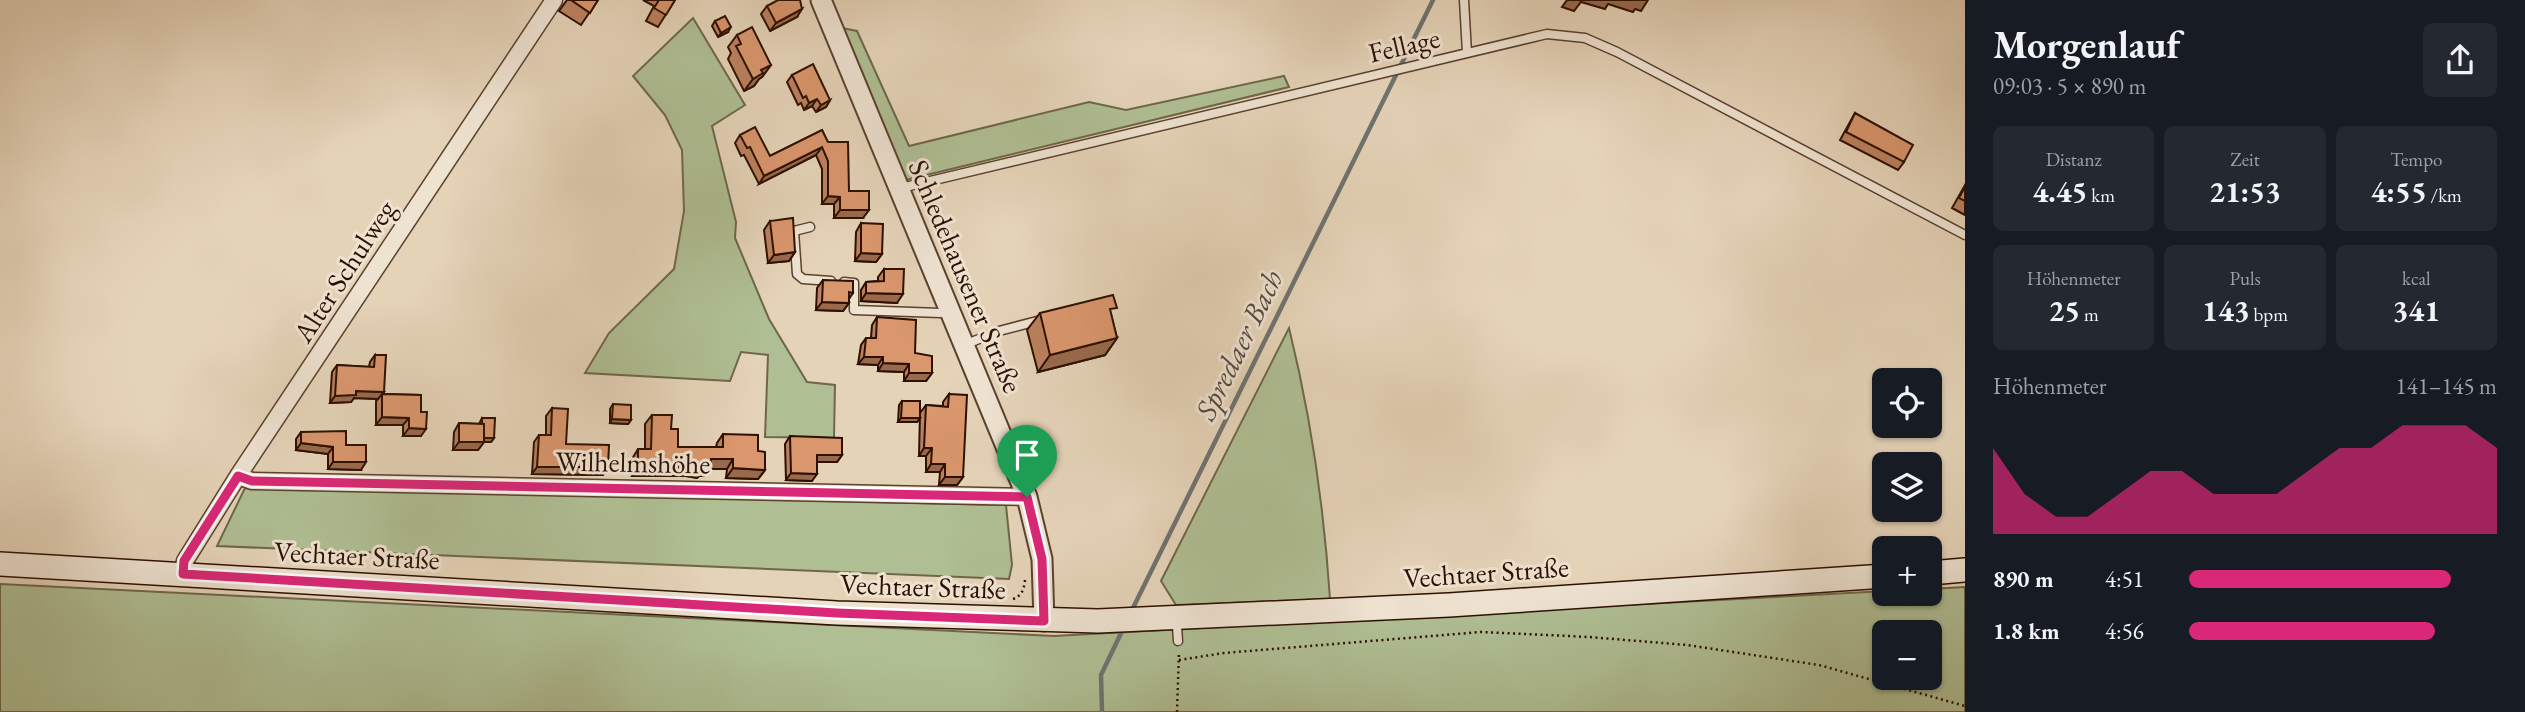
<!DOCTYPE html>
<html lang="de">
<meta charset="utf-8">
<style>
body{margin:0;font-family:"EB Garamond",serif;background:#242831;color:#f1f3f6;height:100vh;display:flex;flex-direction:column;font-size:26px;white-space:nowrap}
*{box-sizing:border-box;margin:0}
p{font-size:23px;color:#9ea1a6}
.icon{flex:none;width:38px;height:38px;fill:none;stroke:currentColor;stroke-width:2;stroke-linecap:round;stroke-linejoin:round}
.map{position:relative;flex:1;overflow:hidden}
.drawer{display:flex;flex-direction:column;background:#171b24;width:560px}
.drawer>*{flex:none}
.controls{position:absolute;left:1872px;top:368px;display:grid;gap:14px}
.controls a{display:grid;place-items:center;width:70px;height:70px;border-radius:10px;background:#171b24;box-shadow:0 2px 5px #0004;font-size:35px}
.pin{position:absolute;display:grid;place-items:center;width:60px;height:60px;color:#fff;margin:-72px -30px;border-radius:50% 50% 50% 0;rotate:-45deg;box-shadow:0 0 7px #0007}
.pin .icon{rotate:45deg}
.round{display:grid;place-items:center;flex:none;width:74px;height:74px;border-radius:10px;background:#242831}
.summary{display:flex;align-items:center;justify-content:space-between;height:119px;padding:0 28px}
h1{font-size:38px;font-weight:700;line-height:52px}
.stats{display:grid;grid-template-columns:repeat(3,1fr);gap:10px;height:119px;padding:7px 28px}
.stats div{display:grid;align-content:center;border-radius:10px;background:#242831;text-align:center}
.stats b{font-size:30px;font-weight:700}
.stats small{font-size:19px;font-weight:400}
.stats p{font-size:19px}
.chart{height:196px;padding:14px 28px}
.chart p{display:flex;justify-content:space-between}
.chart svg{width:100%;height:126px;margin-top:7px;fill:#db2777;opacity:.7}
ul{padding:0 28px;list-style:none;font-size:23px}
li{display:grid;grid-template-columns:112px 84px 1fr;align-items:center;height:52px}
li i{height:18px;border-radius:9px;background:#db2777}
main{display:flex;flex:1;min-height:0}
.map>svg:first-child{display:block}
.green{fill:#afbe93;stroke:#6e674a;stroke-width:2;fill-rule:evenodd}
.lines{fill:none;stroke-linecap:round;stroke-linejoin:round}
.stream{stroke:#6f7370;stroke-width:4.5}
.service-casing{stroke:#5b412e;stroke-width:11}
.minor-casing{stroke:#5b412e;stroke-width:19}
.tertiary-casing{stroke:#5b412e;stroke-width:23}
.secondary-casing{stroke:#2d1000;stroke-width:26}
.path{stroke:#2d1000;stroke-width:2.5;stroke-dasharray:2 3.5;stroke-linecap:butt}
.service{stroke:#eee2d1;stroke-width:8}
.minor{stroke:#eee2d1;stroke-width:16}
.tertiary{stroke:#eee2d1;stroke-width:19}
.secondary{stroke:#eee2d1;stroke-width:23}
.wall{fill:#bb815e;stroke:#2d1000;stroke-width:2}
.shaded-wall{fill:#99694c;stroke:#2d1000;stroke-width:2}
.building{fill:#da966d;stroke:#2d1000;stroke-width:2}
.route-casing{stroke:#fff;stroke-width:14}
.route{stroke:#db2777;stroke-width:9}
.labels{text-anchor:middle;stroke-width:6;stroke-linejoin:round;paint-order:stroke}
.street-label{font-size:28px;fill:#2d1000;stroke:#eee2d1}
.water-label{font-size:30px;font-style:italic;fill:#544a41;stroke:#eee2d1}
</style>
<main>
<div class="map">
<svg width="1965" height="712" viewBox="0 0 1965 712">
<rect width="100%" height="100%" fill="#e5d3b8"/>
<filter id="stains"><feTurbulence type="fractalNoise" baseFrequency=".00286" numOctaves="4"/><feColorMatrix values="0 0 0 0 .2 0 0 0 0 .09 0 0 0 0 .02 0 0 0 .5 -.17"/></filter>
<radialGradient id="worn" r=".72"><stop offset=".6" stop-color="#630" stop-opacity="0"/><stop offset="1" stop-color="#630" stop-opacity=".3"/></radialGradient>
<path class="green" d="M693,18L745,105L712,126L736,222L735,238L769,319L807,382L835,385L834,438L765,437L768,355L741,352L730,381L585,373L609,333L674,269L684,211L682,150L665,115L633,76Z
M842,28L857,31L909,146L1089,102L1126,110L1284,76L1289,87L906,180Z
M1289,328C1311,417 1324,507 1330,599L1176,605L1161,581Z
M245,488L1006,505L1012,565L1009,579L217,546Z
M0,584L1054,636L1885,591V593H1930V589L1965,587V712H0ZM1885,632H1930V677H1885Z"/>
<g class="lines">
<path class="stream" d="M1131,612L1433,0
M1102,712L1101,675L1123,629"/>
<g class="service-casing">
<path id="service" d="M1464,0L1467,53
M901,188L1547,34L1585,38L1617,52L1965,235
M810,227L794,231L797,274L803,279L831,281
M844,282L854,283V310L941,313L948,311
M964,345L999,331L1041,320
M1177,626L1178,641"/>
</g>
<g class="minor-casing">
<path id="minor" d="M238,476L252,481L1027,497
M183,574L185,561L238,476L554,0"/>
</g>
<g class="tertiary-casing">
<path id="tertiary" d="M821,0L1027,497L1042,559L1044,621"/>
</g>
<g class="secondary-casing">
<path id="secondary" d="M0,564L837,613L1098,621L1449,605L1885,576
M1930,573L1965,570"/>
</g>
<path class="path" d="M1013,599C1022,596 1024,589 1025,580
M1179,660L1224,653L1481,632L1589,637L1687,645L1819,665L1965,706
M1177,712L1179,652"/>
<use href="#service" class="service"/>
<use href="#minor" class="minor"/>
<use href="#tertiary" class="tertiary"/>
<use href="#secondary" class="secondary"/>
</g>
<path class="wall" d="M567,0H598L581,25L559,11Z
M643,0H675L658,27L646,21L654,6Z
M767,6L797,17L770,31L761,14Z
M715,21L728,32L718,37L712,26Z
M737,35L771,65L762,77L759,79L754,86L744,91L728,59L731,53L728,47Z
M792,75L830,100L826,107L816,112L812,106L804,110L801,103L798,105L787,82Z
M1855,113L1904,162L1898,170L1840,140Z
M822,130L849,191L863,218H834V204H822V169L816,155L759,184L744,155L741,156L735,143L740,135L770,156Z
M1965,185V215L1952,208Z
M770,221L795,252L789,261L768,263L764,230Z
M861,223L882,254L876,262L855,261L856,232Z
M884,269L897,303L861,301V290L866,282L878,281V277Z
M823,280L853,293L849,299V303L843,311L816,310L817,288Z
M1040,313L1111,315L1117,338L1105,355L1038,372L1027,330Z
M877,317L915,353L932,373L926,381H904V372L878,371V365L858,364L861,345L866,338H871L872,325Z
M375,355L383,394L421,395V436H403V425H376V401L378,399L354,398L351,402L330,403L332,372L337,365L369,367L370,362Z
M949,394L963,477L957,485H939L940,472H926V456H919L920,413L926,405L943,406V402Z
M902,401L920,418L917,422H898L899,405Z
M613,404L631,420L628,424L610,423V409Z
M552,408L566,444L608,467L603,475L532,474L534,442L539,435H546V416Z
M652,415L671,429L678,447H716L717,443L723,434L758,451L765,470L758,479L726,478L727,469H709L704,476H699L697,478L686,476H632V459L638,449H645V424Z
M482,418L494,438L491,442H484L478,450H453L454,432L459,423L479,424Z
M301,432L346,445L361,470L328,469V454L296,450V439Z
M790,436L842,455L837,462H817L812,481L786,480L785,444Z"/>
<path class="shaded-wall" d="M1567,0H1648L1641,11L1635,9L1633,12L1608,4L1605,9L1581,2L1574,11L1562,7Z
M802,9L797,17L770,31L776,23Z
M731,27L728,32L718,37L721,33Z
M771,65L762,77L759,79L754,86L744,91L753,79L761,70Z
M817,99L812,106L804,110L809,103Z
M830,100L826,107L816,112L821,105Z
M822,147L816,155L759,184L764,176Z
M828,196L840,197L834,204H822Z
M840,210H869L863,218H834Z
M795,252L789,261L768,263L774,255Z
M861,253L882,254L876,262L855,261Z
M866,293L903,294L897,303L861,301Z
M822,302L849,303L843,311L816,310Z
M1117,338L1105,355L1038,372L1050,355Z
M864,357H883L878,365L858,364Z
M883,363L909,364L904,372L878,371Z
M909,373H932L926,381H904Z
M356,391L384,392L378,399L354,398L351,402L330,403L335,396Z
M382,417L409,418L403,425H376Z
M901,418H920L917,422H898Z
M612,419L631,420L628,424L610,423Z
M409,428L426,429L421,436H403Z
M481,438H494L491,442H478Z
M459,442H484L478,450H453Z
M301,443L333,447L328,454L296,450Z
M924,448H932L926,456H919Z
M817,455H842L837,462H812Z
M711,459H733L727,469H709L704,476H699L697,478L686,476H632L638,467L704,466Z
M333,462H366L361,470L328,469Z
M931,464H945L940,472H926Z
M537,467H608L603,475L532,474Z
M733,468L765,470L758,479L726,478Z
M791,473L817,474L812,481L786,480Z
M945,477H963L957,485H939Z"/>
<path class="building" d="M571,0H598L590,13Z
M659,0H675L666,15L654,8Z
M778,0H800L802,9L776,23L767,6Z
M725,16L731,27L721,33L715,21Z
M752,27L771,65L761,70L763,73L753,79L736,46L741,44L737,35Z
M813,64L830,100L821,105L817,99L809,103L806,96L803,98L792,75Z
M1855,113L1913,145L1904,162L1846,132Z
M755,127L770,156L822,130L828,142H848L849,191H869V210H840V197L828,196V161L822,147L764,176L750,147L747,148L740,135Z
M1965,187V201L1959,198Z
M793,218L795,252L774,255L770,221Z
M861,223L883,224L882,254L861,253Z
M884,269H904L903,294L866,293V282L884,281Z
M823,280L853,281V293L849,292V303L822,302Z
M1113,295L1117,308L1110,309L1117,338L1050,355L1040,313Z
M877,317L916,320L915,353L932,356V373H909V364L883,363V357H864L866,338H876Z
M375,355H386L384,392L356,391V395L335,396L337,365L374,367Z
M382,394L421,395V412H427L426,429L409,428V418L382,417Z
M949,394L967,395L963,477H945V464H931L932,448H924L926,405L948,407Z
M902,401H920V418H901Z
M613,404L631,405V420L612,419Z
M552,408L568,409L566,444L609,445L608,467H537L539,435H551Z
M652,415H672L671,429H678V447H723V434L758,435V451L765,452V470L733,468V459H711V467L704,466V468L693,466L638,467V449H651Z
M482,418H495L494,438H484V424H482Z
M459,423L484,424V442H459Z
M346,431V445H366V462H333V447L301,443V432Z
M790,436L842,438V455H817V474L791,473Z"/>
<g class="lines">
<g class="route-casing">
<path id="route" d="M238,476L252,481L1027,497L1042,559L1044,621L837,613L183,574L184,561Z"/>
</g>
<use href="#route" class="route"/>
</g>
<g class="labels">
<g class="street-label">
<text transform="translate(1404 45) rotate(-13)" y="10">Fellage</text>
<text transform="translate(344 271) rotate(-57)" y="10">Alter Schulweg</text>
<text transform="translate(966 276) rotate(67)" y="10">Schledehausener Straße</text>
<text transform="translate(633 462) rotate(1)" y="10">Wilhelmshöhe</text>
<text transform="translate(357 555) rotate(3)" y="10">Vechtaer Straße</text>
<text transform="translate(1486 572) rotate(-4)" y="10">Vechtaer Straße</text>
<text transform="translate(923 586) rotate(2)" y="10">Vechtaer Straße</text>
</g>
<g class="water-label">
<text transform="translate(1239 345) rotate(-64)" y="10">Spredaer Bach</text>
</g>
</g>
<rect width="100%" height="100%" filter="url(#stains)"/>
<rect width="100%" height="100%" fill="url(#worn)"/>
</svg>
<div class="controls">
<a><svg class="icon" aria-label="locate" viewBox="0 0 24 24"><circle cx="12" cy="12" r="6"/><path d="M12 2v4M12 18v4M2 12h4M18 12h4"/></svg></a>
<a><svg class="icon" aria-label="layers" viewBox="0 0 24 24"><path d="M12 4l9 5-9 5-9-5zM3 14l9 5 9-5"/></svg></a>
<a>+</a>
<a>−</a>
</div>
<div class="pin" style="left:1027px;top:497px;background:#1e9e55"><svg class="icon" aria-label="arrive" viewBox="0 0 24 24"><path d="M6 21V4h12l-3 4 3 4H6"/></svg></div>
</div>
<section class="drawer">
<div class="summary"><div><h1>Morgenlauf</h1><p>09:03 · 5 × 890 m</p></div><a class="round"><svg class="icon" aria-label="share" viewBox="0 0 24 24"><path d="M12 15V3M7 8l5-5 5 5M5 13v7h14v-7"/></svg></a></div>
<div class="stats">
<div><p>Distanz</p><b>4.45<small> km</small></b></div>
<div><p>Zeit</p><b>21:53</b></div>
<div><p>Tempo</p><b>4:55<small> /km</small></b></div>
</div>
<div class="stats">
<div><p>Höhenmeter</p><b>25<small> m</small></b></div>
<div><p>Puls</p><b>143<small> bpm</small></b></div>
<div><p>kcal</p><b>341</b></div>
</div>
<div class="chart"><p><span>Höhenmeter</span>141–145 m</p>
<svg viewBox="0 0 160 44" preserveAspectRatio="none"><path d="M0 44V14L10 30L20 38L30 38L40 30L50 22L60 22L70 30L80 30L90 30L100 22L110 14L120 14L130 6L140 6L150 6L160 14V44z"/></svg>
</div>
<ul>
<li><b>890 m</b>4:51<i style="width:85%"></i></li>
<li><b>1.8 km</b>4:56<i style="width:80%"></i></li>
</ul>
</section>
</main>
